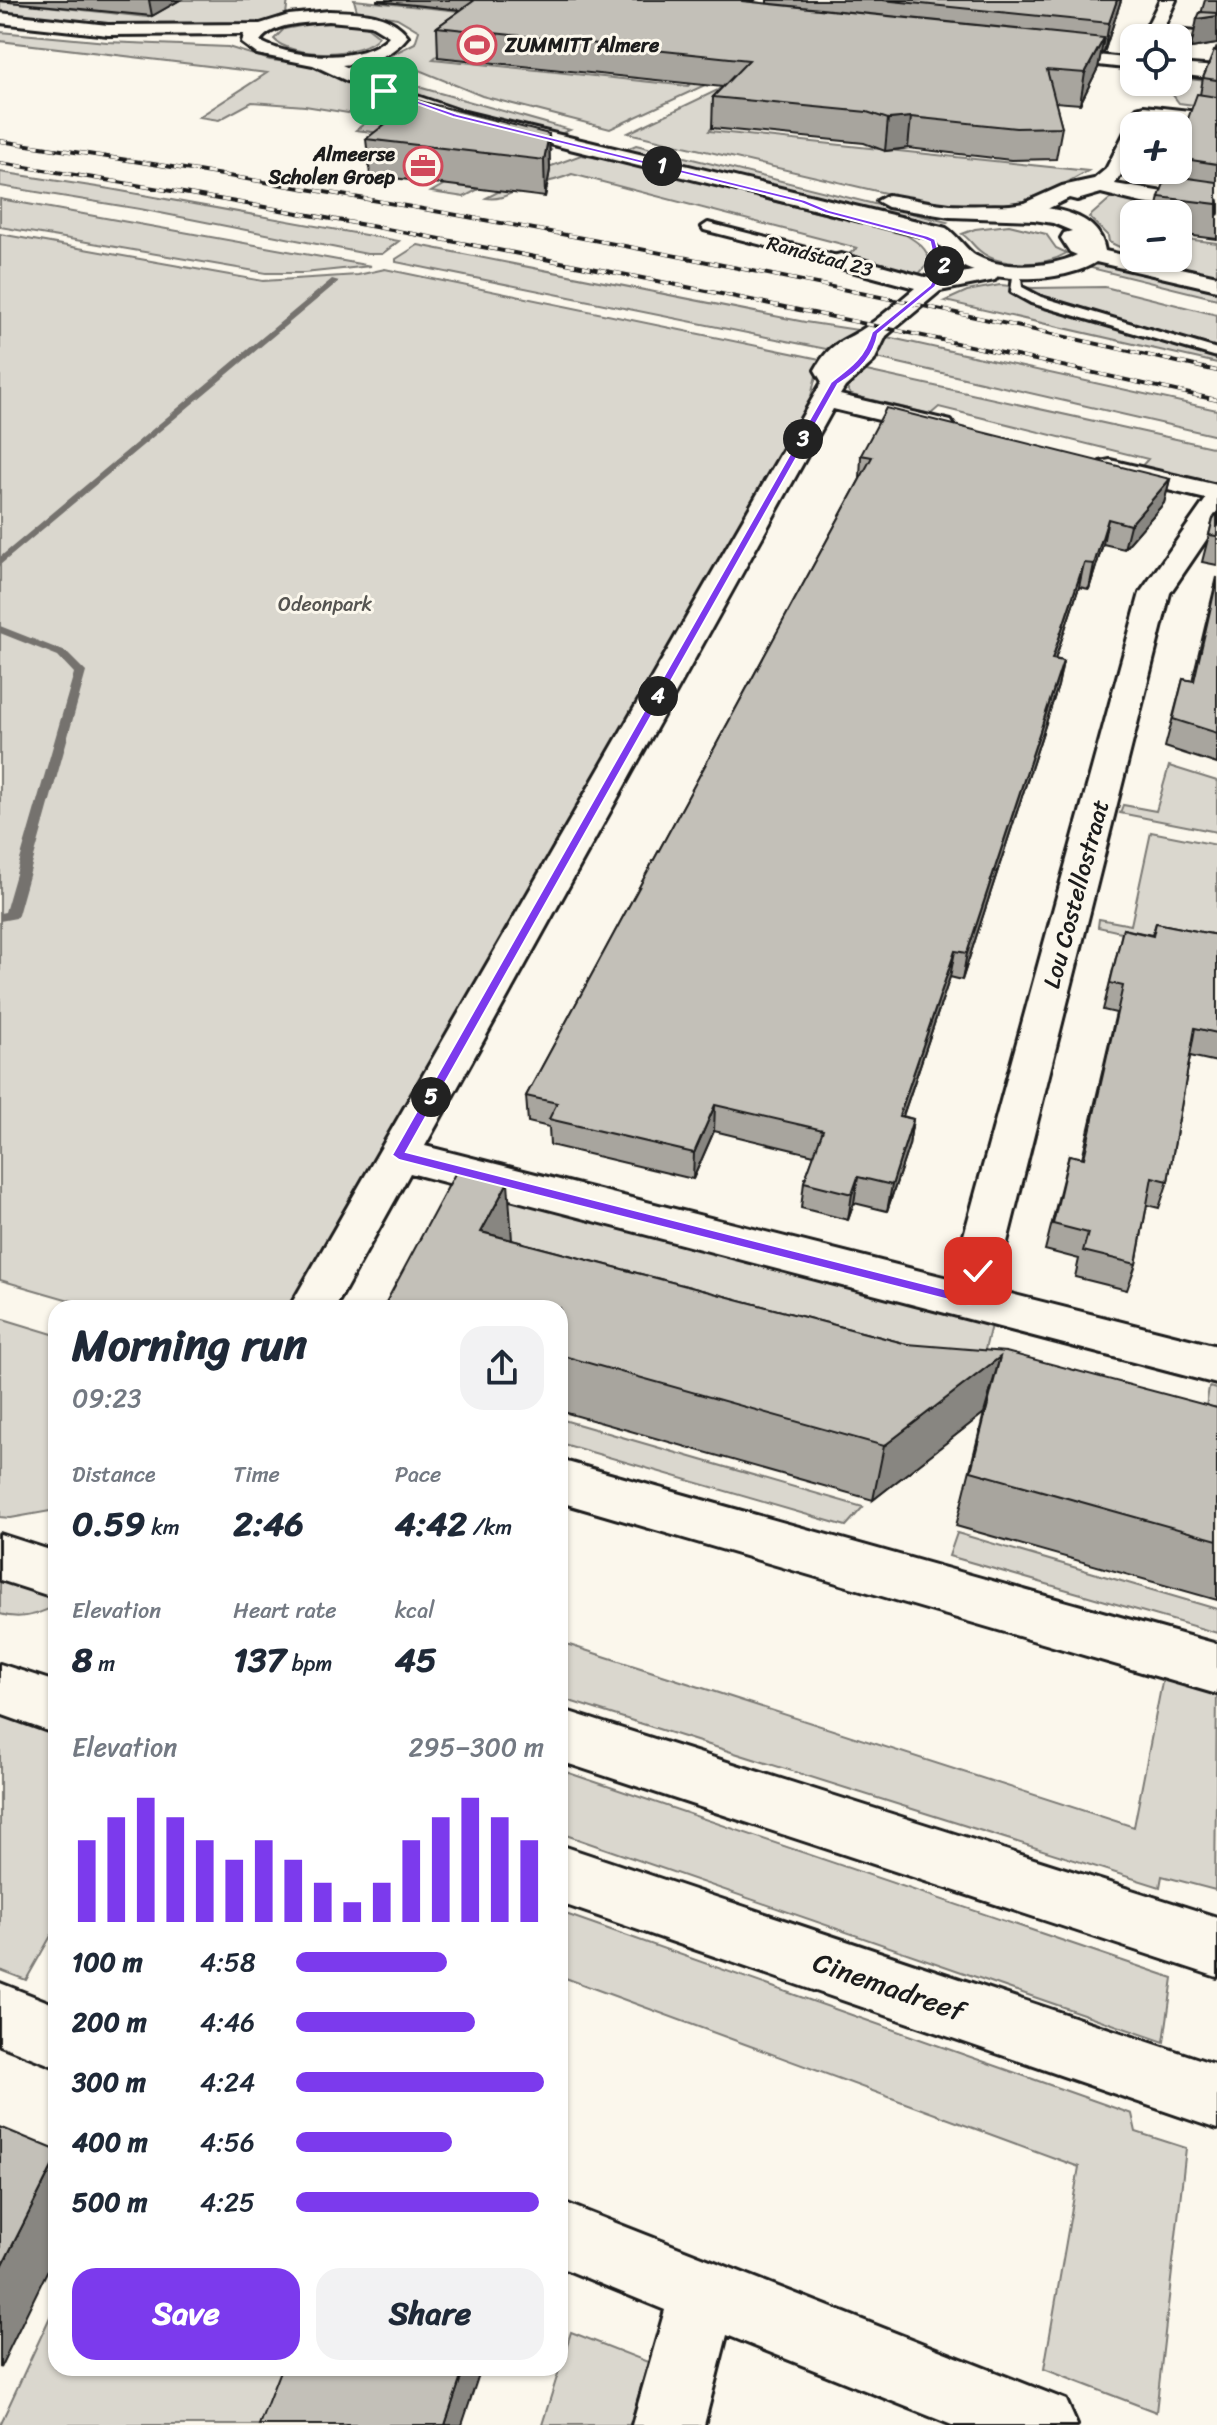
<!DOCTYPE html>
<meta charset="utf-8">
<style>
body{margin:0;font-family:Sriracha,sans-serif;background:#f2f2f3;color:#1f2937;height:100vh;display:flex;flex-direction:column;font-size:30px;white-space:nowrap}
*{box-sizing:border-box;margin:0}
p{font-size:26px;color:#747a83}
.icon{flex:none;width:44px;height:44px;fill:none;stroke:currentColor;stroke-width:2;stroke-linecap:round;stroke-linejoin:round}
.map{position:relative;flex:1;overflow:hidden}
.drawer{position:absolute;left:48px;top:1300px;width:520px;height:1076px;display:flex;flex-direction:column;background:#fff;border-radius:24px;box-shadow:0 2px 6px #0004}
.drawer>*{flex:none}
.tools{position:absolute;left:1120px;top:24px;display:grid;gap:16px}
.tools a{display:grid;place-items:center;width:72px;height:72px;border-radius:16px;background:#fff;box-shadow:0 2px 6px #0004;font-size:40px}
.pin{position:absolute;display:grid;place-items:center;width:68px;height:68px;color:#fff;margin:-34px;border-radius:16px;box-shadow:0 4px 12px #0006}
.km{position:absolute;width:40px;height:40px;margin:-20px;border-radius:50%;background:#222;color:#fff;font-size:22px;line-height:40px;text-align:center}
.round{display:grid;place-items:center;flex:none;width:84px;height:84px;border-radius:24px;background:#f2f2f3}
.overview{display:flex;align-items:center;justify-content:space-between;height:136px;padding:0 24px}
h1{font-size:44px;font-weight:700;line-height:60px}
.metrics{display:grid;grid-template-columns:repeat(3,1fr);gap:12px;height:136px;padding:8px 24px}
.metrics div{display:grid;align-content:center}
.metrics b{font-size:34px;font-weight:700}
.metrics small{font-size:22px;font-weight:400}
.metrics p{font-size:22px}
.chart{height:224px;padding:16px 24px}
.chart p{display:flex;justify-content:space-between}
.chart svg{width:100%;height:144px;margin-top:8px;stroke:#7c3aed;stroke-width:6}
.primary-button{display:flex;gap:16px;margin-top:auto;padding:16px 24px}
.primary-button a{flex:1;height:92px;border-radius:24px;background:#7c3aed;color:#fff;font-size:32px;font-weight:700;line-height:92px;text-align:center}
.primary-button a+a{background:#f2f2f3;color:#1f2937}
ul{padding:0 24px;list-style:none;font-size:26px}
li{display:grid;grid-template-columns:128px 96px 1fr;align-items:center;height:60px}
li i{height:20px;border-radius:10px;background:#7c3aed}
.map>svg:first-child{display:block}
.green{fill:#dad7ce;stroke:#7b7a75;stroke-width:2}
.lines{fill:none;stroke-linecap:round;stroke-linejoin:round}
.stream{fill:#74726e;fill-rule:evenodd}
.service-casing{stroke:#1c1c1c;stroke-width:6}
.minor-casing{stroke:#1c1c1c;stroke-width:6}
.secondary-casing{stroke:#1c1c1c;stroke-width:6}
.service{fill:#fbf7ec;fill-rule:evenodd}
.minor{fill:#fbf7ec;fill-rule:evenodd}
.secondary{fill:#fbf7ec;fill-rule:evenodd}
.rail-casing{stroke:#1c1c1c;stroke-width:4}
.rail{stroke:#fbf7ec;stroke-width:3;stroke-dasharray:8;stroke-linecap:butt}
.wall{fill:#a8a59e;stroke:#1c1c1c;stroke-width:2}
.shaded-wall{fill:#888681;stroke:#1c1c1c;stroke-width:2}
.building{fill:#c3c0b8;stroke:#1c1c1c;stroke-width:2}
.route{fill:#7c3aed;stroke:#fff;stroke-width:2}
.labels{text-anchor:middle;stroke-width:6;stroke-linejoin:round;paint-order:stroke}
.far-poi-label{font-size:20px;font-weight:bold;fill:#1c1c1c;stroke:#fbf7ec;text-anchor:start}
.far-street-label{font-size:20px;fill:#1c1c1c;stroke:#fbf7ec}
.far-park-label{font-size:20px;fill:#555451;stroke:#fbf7ec}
.street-label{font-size:24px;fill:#1c1c1c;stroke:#fbf7ec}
.near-street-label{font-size:28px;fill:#1c1c1c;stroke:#fbf7ec}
</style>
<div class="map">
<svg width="1217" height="2425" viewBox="0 0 1217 2425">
<rect width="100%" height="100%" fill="#fbf7ec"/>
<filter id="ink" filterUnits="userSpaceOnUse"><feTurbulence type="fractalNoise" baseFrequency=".0125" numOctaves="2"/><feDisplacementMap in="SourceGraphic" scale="16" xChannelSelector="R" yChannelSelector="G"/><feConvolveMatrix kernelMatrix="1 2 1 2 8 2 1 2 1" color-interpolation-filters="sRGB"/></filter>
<g filter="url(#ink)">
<path class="green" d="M178,0H288L286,14L252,26H109L0,15V1L147,17Z
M354,0L469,12L484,18L433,59L688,86L716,56L705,85L610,129L482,96L387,57L415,43L419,31L397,18L357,11Z
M323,22L366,26L379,36C364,57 291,59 274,39L284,29Z
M0,32L107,42L228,47L270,60L315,65L402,105L541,144L551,150L464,197L431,192L488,159L489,146L356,130L373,117L305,106L252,102L219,120L199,117L267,73L0,41Z
M763,43L786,46L709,131L1088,171L1026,205L1005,207L941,206L628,133L718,90Z
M365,60L422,88L570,130L556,136C483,117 410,100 343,63Z
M1178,78L1217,82V108L1179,103L1163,82H1178Z
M636,145L947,222L933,229L622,151Z
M581,155L620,162L906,235C916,241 929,249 929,262L919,274L846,256L857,248L572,174C558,180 549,182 535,184C516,187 507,201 486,198L546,168Z
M0,172L110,189L399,241L382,254H367L140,209L0,186Z
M1112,197L1144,201L1138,214H1134L1130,231L1134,232V254L1109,242L1108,236L1089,217Z
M0,199L371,266L304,273H266L0,227Z
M1009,225L1046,234L1056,248L1067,253C1045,266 1000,268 980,251C973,246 970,239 962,234L975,229Z
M0,234L263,281L358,275L385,269L820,359L808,409L301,1308H97L0,1280Z
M1178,238L1217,243V275L1148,258H1178Z
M418,245L805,322L858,330L826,349L396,262V259Z
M1100,260L1217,289V299L1087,267Z
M1000,285L1033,288L1105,287L1217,315V363L945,301L967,291Z
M887,337L1217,410V436L877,358Z
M862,370L1217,448V489L1139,469L1148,459L939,407L931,414L851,395L846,387Z
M1169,766L1217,781V832L1120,813L1123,805L1156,811Z
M1151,832L1217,845V953L1098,927L1099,919L1131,925Z
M471,1187L992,1321L982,1362L1204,1420L1209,1387L1217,1389V1459L427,1269Z
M0,1318L56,1335V1510L11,1518L0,1517Z
M560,1419L863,1507L846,1526L560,1443Z
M957,1533L1217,1609V1633L949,1556Z
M0,1579L48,1594L56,1605C39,1615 19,1620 0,1614Z
M560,1642L1134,1827L1164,1672L1217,1689L1215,1890L1162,1876L1160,1887L560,1698Z
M0,1715L56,1735V1927L26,1980L0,1970Z
M560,1770L1173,1978L1164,2042L560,1833Z
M560,1912L1132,2114L1136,2132L1186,2148L1156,2412L1044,2369L1079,2167L560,1976Z
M56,2304V2368H288L267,2425H0Z
M571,2332L648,2362L630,2425H542Z"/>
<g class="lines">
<path class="stream" d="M332,279L339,281L0,565V557Z
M0,626L66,652L86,672L18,915L16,918L0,921V913L5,912L74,673L58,656L0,633Z"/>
<g class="service-casing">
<path id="service" d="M1153,28L1217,34V40L1150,33Z
M708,223L845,258L847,261L841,265L704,230L702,227Z
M1013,276H1021L1022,287L1041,297L1217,349V357L1031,303L1011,292Z"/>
</g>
<g class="minor-casing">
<path id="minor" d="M1160,0H1176L1159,38H1141Z
M1041,49L1134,59V69L1035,58L1032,54Z
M1178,64L1217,67V79L1178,74Z
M1144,106L1217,114V126L1137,116L1134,112L1137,108Z
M1134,126V154L1115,184L1217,201V213L1142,203L1101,193L1077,200L1069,198C1052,206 1017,229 1000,211L1003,206L1024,203L1062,186L1094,179L1106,169L1127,128Z
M841,254L932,279L987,268L995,270L998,275L995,280L940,291L886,336L874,361L845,387L840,395L951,421L955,427L951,433L942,435L833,409L425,1146L952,1279L1140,593L1206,499L1100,474L1096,468L1100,462L1110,460L1217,485V524L1170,593L995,1290L1217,1346V1384L410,1173L335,1308H289L822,382L815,370C833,338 844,343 869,325C885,314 899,301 915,288L833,266L830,261L833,256Z
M560,1460L1217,1644V1694L560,1502Z
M0,1983L56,2005V2067L0,2045Z
M560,2201L1066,2400L1077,2425H952L727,2335L704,2425H632L665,2310L560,2267Z"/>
</g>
<g class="secondary-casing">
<path id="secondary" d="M329,11C358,12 389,11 408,36C392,57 368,63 342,65L391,87L461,111L946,228C957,235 963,246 973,254C999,271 1050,268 1077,255L1070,252L1061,238L1064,233L1072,231L1053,223L1034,220L950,217L888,207L877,201L888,195C909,198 929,203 950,205C993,208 1097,193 1105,251L1217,276V290L1096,262C1065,283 988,284 957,263C947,256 941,244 930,238L448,119L377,95L313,65L257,54L242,43L244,34L108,35L0,23V13L108,25L260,24L289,15ZM329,21L371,25L389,36C365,64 290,59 260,41C274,22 307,23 329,21Z
M0,1534L56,1552V1598L0,1580Z
M0,1664L56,1682V1734L0,1714Z
M560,1709L1217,1917V1977L560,1761Z
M560,1845L1217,2065V2129L560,1903Z"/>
</g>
<use href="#service" class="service"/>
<use href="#minor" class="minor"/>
<use href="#secondary" class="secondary"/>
<g class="rail-casing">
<path id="rail" d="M0,141C409,200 814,278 1217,371
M0,163C409,227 813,310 1217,400"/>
</g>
<use href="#rail" class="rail"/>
</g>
<path class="wall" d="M0,0H180L152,16L0,1Z
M377,0H755L753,2L767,4V0H1121L1104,53L1101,52L1098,68L1080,104L1055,102L1062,127L1056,159L1011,160L908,148L885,151L864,143L712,128L713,97L723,87L438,57L437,27L461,10L377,1Z
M1205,0H1217V44L1191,48Z
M1217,47V239L1178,234V214H1155L1159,197L1170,176L1171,170H1178V146L1200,95L1203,78Z
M549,134L550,170L545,197L370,175L366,139Z
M861,455L1170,479L1164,503L1124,549L1103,544L1089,589L1079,587L1055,659L1063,661L1058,686L962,980L950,977L903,1116L913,1119L909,1145L887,1211L854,1203L848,1220L801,1208L804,1182L814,1155L714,1131L693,1179L550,1145L549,1127L528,1122L526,1096L860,479Z
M1217,513V565L1202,562L1213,519Z
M1217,577V764L1165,747L1183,679L1192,681Z
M1156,923L1217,935V1062L1190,1056L1168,1181L1159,1208L1147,1205L1136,1264L1127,1290L1075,1277L1079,1259L1045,1250L1069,1155L1082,1158L1116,1013L1103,1010L1123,929L1152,935Z
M512,1240L907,1344L1217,1408V1600L956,1526L984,1413L873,1500L560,1411V1308H384V1306Z"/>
<path class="shaded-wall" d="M149,0H180L152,16Z
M1117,0H1121L1104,53L1109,23Z
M1217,16V44L1191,48L1197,19Z
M1104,38L1098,68L1080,104L1085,73Z
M911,117L908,148L885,151L888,119Z
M549,134L550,170L545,197L544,160Z
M1170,479L1164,503L1124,549L1130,525Z
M1108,519L1103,544L1089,589L1094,564Z
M1084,563L1079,587L1047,684L1052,659Z
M1063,661L1058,686L962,980L967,953Z
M955,951L950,977L894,1142L899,1116Z
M715,1105L714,1131L693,1179L694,1153Z
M913,1119L909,1145L887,1211L892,1185Z
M858,1177L854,1203L848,1220L852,1194Z
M508,1182L512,1240L481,1232Z
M1000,1357L984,1413L873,1500L884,1446Z
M56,2159V2253L0,2368V2270Z
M464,2368H481L462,2425H445Z"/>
<path class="building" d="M475,0H741L742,1L1104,38L1085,73L1047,70L1062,127L1016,128L911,117L888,119L867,112L713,97L749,60L437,27Z
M882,0H1117L1109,23Z
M1200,12L1217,13V16L1197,19Z
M1214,51H1217V80L1203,78Z
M1197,94L1217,97V164L1178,158V146Z
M416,100L549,134L544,160L366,139Z
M1167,175L1217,182V204L1159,197Z
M886,408L1170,479L1130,525L1108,519L1094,564L1084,563L1052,659L1063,661L967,953L955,951L899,1116L913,1119L892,1185L858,1177L852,1194L804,1182L823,1130L715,1105L694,1153L549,1119L557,1103L526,1096L872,457L861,455Z
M1217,513V536L1209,535L1213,519Z
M1217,580V733L1173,719L1183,679L1194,681Z
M1156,923L1217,935V1033L1195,1028L1168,1181L1152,1177L1136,1264L1083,1251L1088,1233L1053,1224L1069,1155L1084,1158L1123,986L1110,983L1123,929L1153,936Z
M457,1170L508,1182L481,1232L907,1344L1006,1352L1217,1408V1540L971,1471L1000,1357L884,1446L560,1355V1308H390L384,1306Z
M0,2127L56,2150V2159L0,2270Z
M281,2368H464L445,2425H259Z"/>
</g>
<path class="route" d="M386,90L457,114L805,200L829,210L928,236L935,239L938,250L950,261L935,287L878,334C874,357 857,373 838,384L406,1152L964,1294L971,1271L978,1266L984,1271L973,1304L969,1305L399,1160L392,1155L831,382C851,367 865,357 872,332L930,285L943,261L932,251L930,242L923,239L825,213L801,203L453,117L381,91Z"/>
<defs>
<g id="stadium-ring" transform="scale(2)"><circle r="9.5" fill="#fbf7ec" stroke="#d1495b" stroke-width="1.5"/><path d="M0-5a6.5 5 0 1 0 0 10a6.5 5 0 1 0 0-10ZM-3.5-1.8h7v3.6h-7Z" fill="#d1495b"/></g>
<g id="office-ring" transform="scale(2)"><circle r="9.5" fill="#fbf7ec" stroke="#d1495b" stroke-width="1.5"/><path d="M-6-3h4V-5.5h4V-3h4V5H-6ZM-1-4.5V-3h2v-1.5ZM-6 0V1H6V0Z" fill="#d1495b"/></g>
</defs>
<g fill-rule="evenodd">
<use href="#stadium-ring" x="477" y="45"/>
<use href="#office-ring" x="423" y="166"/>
</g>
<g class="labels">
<g class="far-poi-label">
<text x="505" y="52">ZUMMITT Almere</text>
<text x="395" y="161" text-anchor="end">Almeerse<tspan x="395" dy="23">Scholen Groep</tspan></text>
</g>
<g class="far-street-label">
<text transform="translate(820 256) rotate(15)" y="7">Randstad 23</text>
</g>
<g class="far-park-label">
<text x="325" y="611">Odeonpark</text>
</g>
<g class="street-label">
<text transform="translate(1076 894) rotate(-75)" y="8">Lou Costellostraat</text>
</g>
<g class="near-street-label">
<text transform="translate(889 1986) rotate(19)" y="10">Cinemadreef</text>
</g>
</g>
</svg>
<div class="tools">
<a><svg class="icon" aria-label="locate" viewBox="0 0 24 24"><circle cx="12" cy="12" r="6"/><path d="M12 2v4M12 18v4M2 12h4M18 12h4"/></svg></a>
<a>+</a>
<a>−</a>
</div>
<div class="pin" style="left:384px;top:91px;background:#1e9e55"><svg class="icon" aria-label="arrive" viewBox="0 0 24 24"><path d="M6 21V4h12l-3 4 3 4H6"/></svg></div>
<div class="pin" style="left:978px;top:1271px;background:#d93025"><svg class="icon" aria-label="check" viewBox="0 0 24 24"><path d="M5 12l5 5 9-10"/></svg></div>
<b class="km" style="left:662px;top:166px">1</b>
<b class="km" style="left:944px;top:266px">2</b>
<b class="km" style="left:803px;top:439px">3</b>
<b class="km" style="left:658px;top:696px">4</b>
<b class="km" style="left:431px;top:1097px">5</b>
<section class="drawer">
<div class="overview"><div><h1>Morning run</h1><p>09:23</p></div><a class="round"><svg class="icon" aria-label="share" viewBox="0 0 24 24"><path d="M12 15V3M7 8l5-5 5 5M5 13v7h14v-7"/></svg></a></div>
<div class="metrics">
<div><p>Distance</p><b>0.59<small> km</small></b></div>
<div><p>Time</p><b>2:46</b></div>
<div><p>Pace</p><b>4:42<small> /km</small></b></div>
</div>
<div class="metrics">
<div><p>Elevation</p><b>8<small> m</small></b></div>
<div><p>Heart rate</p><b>137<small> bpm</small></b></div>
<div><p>kcal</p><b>45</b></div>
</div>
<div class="chart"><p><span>Elevation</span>295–300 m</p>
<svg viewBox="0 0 160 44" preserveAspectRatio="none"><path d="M5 44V19M15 44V12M25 44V6M35 44V12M45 44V19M55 44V25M65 44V19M75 44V25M85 44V32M95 44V38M105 44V32M115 44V19M125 44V12M135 44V6M145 44V12M155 44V19"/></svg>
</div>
<ul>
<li><b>100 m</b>4:58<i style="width:61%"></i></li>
<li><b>200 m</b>4:46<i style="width:72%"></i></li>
<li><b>300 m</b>4:24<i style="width:100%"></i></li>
<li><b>400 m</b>4:56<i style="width:63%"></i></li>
<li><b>500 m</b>4:25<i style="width:98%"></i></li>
</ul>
<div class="primary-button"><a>Save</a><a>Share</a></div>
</section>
</div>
